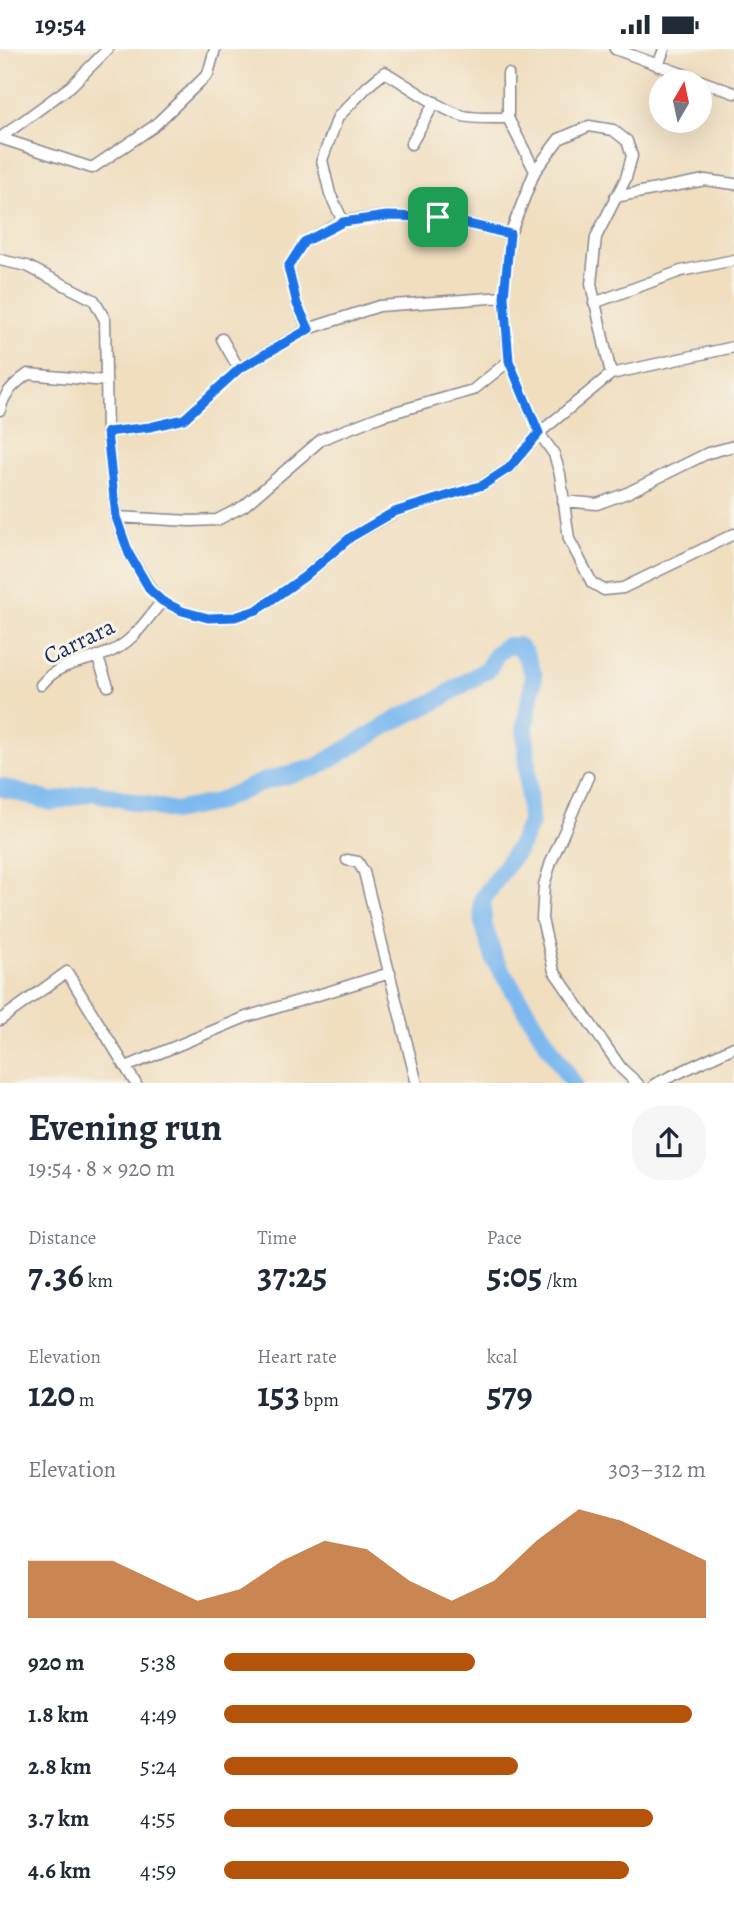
<!DOCTYPE html>
<meta charset="utf-8">
<style>
body{margin:0;font-family:Alegreya,serif;background:#f6f6f7;color:#1f2937;height:100vh;display:flex;flex-direction:column;font-size:26px;white-space:nowrap}
*{box-sizing:border-box;margin:0}
p{font-size:23px;color:#747a83}
.icon{flex:none;width:38px;height:38px;fill:none;stroke:currentColor;stroke-width:2;stroke-linecap:round;stroke-linejoin:round}
.map{position:relative;height:1034px;overflow:hidden}
.details{display:flex;flex-direction:column;background:#fff;flex:1}
.details>*{flex:none}
.needle{width:46px;rotate:9deg}
.fabs{position:absolute;left:649px;top:21px;display:grid;gap:14px}
.fabs a{display:grid;place-items:center;width:63px;height:63px;border-radius:50%;background:#fff;box-shadow:0 7px 28px #0002;font-size:35px}
.pin{position:absolute;display:grid;place-items:center;width:60px;height:60px;color:#fff;margin:-30px;border-radius:14px;box-shadow:0 4px 10px #0006}
.round{display:grid;place-items:center;flex:none;width:74px;height:74px;border-radius:28px;background:#f6f6f7}
.headline{display:flex;align-items:center;justify-content:space-between;height:119px;padding:0 28px}
h1{font-size:38px;font-weight:700;line-height:52px}
.figures{display:grid;grid-template-columns:repeat(3,1fr);gap:10px;height:119px;padding:7px 28px}
.figures div{display:grid;align-content:center}
.figures b{font-size:35px;font-weight:700}
.figures small{font-size:19px;font-weight:400}
.figures p{font-size:19px}
.chart{height:196px;padding:14px 28px}
.chart p{display:flex;justify-content:space-between}
.chart svg{width:100%;height:126px;margin-top:7px;fill:#b45309;opacity:.7}
ul{padding:0 28px;list-style:none;font-size:23px}
li{display:grid;grid-template-columns:112px 84px 1fr;align-items:center;height:52px}
li i{height:18px;border-radius:9px;background:#b45309}
.status{display:flex;justify-content:space-between;align-items:center;height:49px;padding:0 35px;background:#fff;direction:ltr}
.status svg{height:19px;fill:currentColor}
.map>svg:first-child{display:block}
.lines{fill:none;stroke-linecap:round;stroke-linejoin:round}
.river{stroke:#7db9ef;stroke-width:18}
.street-casing{stroke:#86868e;stroke-width:13}
.street{stroke:#fff;stroke-width:10}
.route-casing{stroke:#fff;stroke-width:14}
.route{stroke:#1a73e8;stroke-width:9}
.labels{text-anchor:middle;stroke-width:6;stroke-linejoin:round;paint-order:stroke}
.street-label{font-size:24px;fill:#1b2f5e;stroke:#f7f3e8}
</style>
<div class="status"><b>19:54</b><svg viewBox="0 0 49 12"><path d="M0 12V9h3v3zM5 12V6h3v6zM10 12V3h3v9zM15 12V0h3v12zM26 1h20v11H26zM47 4h2v5h-2z"/></svg></div>
<div class="map">
<svg width="734" height="1035" viewBox="0 0 734 1035">
<rect width="100%" height="100%" fill="#f7f3e8"/>
<filter id="ink" filterUnits="userSpaceOnUse"><feTurbulence type="fractalNoise" baseFrequency=".0143" numOctaves="2"/><feDisplacementMap in="SourceGraphic" scale="14" xChannelSelector="R" yChannelSelector="G"/><feConvolveMatrix kernelMatrix="1 2 1 2 8 2 1 2 1" color-interpolation-filters="sRGB"/></filter>
<filter id="wash" filterUnits="userSpaceOnUse"><feTurbulence type="fractalNoise" baseFrequency=".00686" numOctaves="4" result="noise"/><feDisplacementMap in="SourceGraphic" scale="28" xChannelSelector="R" yChannelSelector="G"/><feGaussianBlur stdDeviation="1.57" result="paint"/><feColorMatrix in="noise" values="0 0 0 0 0 0 0 0 0 0 0 0 0 0 0 0 0 1.4 0 .05"/><feComposite in="paint" operator="in"/></filter>
<g filter="url(#wash)">
<rect width="100%" height="100%" fill="#f0debf"/>
<g class="lines">
<path class="river" d="M0,738L52,753L93,743L174,762L214,754L265,732L317,718L396,671L434,653L488,620L497,604L507,597H518L525,605L534,627L525,677L530,774L519,798L482,851L483,874L495,912L573,1035"/>
</g>
</g>
<g filter="url(#ink)">
<g class="lines">
<g class="street-casing">
<path id="street" d="M615,0L734,44
M658,17L664,0
M508,25V69L535,122
M0,89L92,119L153,78L208,25L215,0
M0,89L71,37L108,0
M411,95L435,53
M615,148L705,131L734,135
M343,172L330,145L322,111L338,68L368,37L385,23C407,36 441,61 463,67C477,70 494,69 508,69
M0,211L27,217L94,251L105,271L107,383L116,468L129,505L151,541L162,552L182,562L208,569L235,568L257,561L304,528L351,488L395,463L483,436L509,419L539,384L611,325L734,298
M594,254L681,222L734,211
M308,280L297,255L288,218L304,193L343,172L387,167L438,168L510,185
M222,290L239,320
M611,325L591,235L596,188L626,129L632,107L627,92L613,81L589,77L559,90L535,122L510,185L504,248L509,312L539,384L554,405L560,425L569,490L592,534L604,541L623,539L734,485
M0,361C4,344 14,335 28,325L106,332
M107,383L150,378L184,370L239,320L308,280L379,257L504,248
M563,452L597,455L627,444L708,404L734,397
M116,468L191,472L217,471L244,457L322,390L381,367L473,341L509,312
M97,607L108,637
M41,636C61,612 79,615 105,605C131,596 145,573 162,552
M588,728L551,813L544,836L542,870L554,922L621,1019L638,1035
M347,811L358,813L364,823L417,1035
M0,971L67,923L136,1035
M126,1018L246,968L390,924
M655,1035L734,998"/>
</g>
<use href="#street" class="street"/>
</g>
</g>
<g class="lines" filter="url(#ink)">
<g class="route-casing">
<path id="route" d="M387,167L438,168L510,185L504,248L509,312L539,384L509,419L483,436L394,463L351,488L304,528L257,561L235,568L208,569L182,562L162,552L150,541L129,505L116,468L107,383L150,378L184,370L239,320L309,280L297,255L288,218L304,193L343,173Z"/>
</g>
<use href="#route" class="route"/>
</g>
<g class="labels">
<g class="street-label">
<text transform="translate(79 592) rotate(-26)" y="8">Carrara</text>
</g>
</g>
</svg>
<div class="fabs">
<a><svg class="needle" viewBox="-14 -14 28 28"><path d="M0-13l5 13h-10z" fill="#e53935"/><path d="M0 13l5-13h-10z" fill="#747a83"/></svg></a>
</div>
<div class="pin" style="left:438px;top:168px;background:#1e9e55"><svg class="icon" aria-label="arrive" viewBox="0 0 24 24"><path d="M6 21V4h12l-3 4 3 4H6"/></svg></div>
</div>
<section class="details">
<div class="headline"><div><h1>Evening run</h1><p>19:54 · 8 × 920 m</p></div><a class="round"><svg class="icon" aria-label="share" viewBox="0 0 24 24"><path d="M12 15V3M7 8l5-5 5 5M5 13v7h14v-7"/></svg></a></div>
<div class="figures">
<div><p>Distance</p><b>7.36<small> km</small></b></div>
<div><p>Time</p><b>37:25</b></div>
<div><p>Pace</p><b>5:05<small> /km</small></b></div>
</div>
<div class="figures">
<div><p>Elevation</p><b>120<small> m</small></b></div>
<div><p>Heart rate</p><b>153<small> bpm</small></b></div>
<div><p>kcal</p><b>579</b></div>
</div>
<div class="chart"><p><span>Elevation</span>303–312 m</p>
<svg viewBox="0 0 160 44" preserveAspectRatio="none"><path d="M0 44V24L10 24L20 24L30 31L40 38L50 34L60 24L70 17L80 20L90 31L100 38L110 31L120 17L130 6L140 10L150 17L160 24V44z"/></svg>
</div>
<ul>
<li><b>920 m</b>5:38<i style="width:52%"></i></li>
<li><b>1.8 km</b>4:49<i style="width:97%"></i></li>
<li><b>2.8 km</b>5:24<i style="width:61%"></i></li>
<li><b>3.7 km</b>4:55<i style="width:89%"></i></li>
<li><b>4.6 km</b>4:59<i style="width:84%"></i></li>
</ul>
</section>
